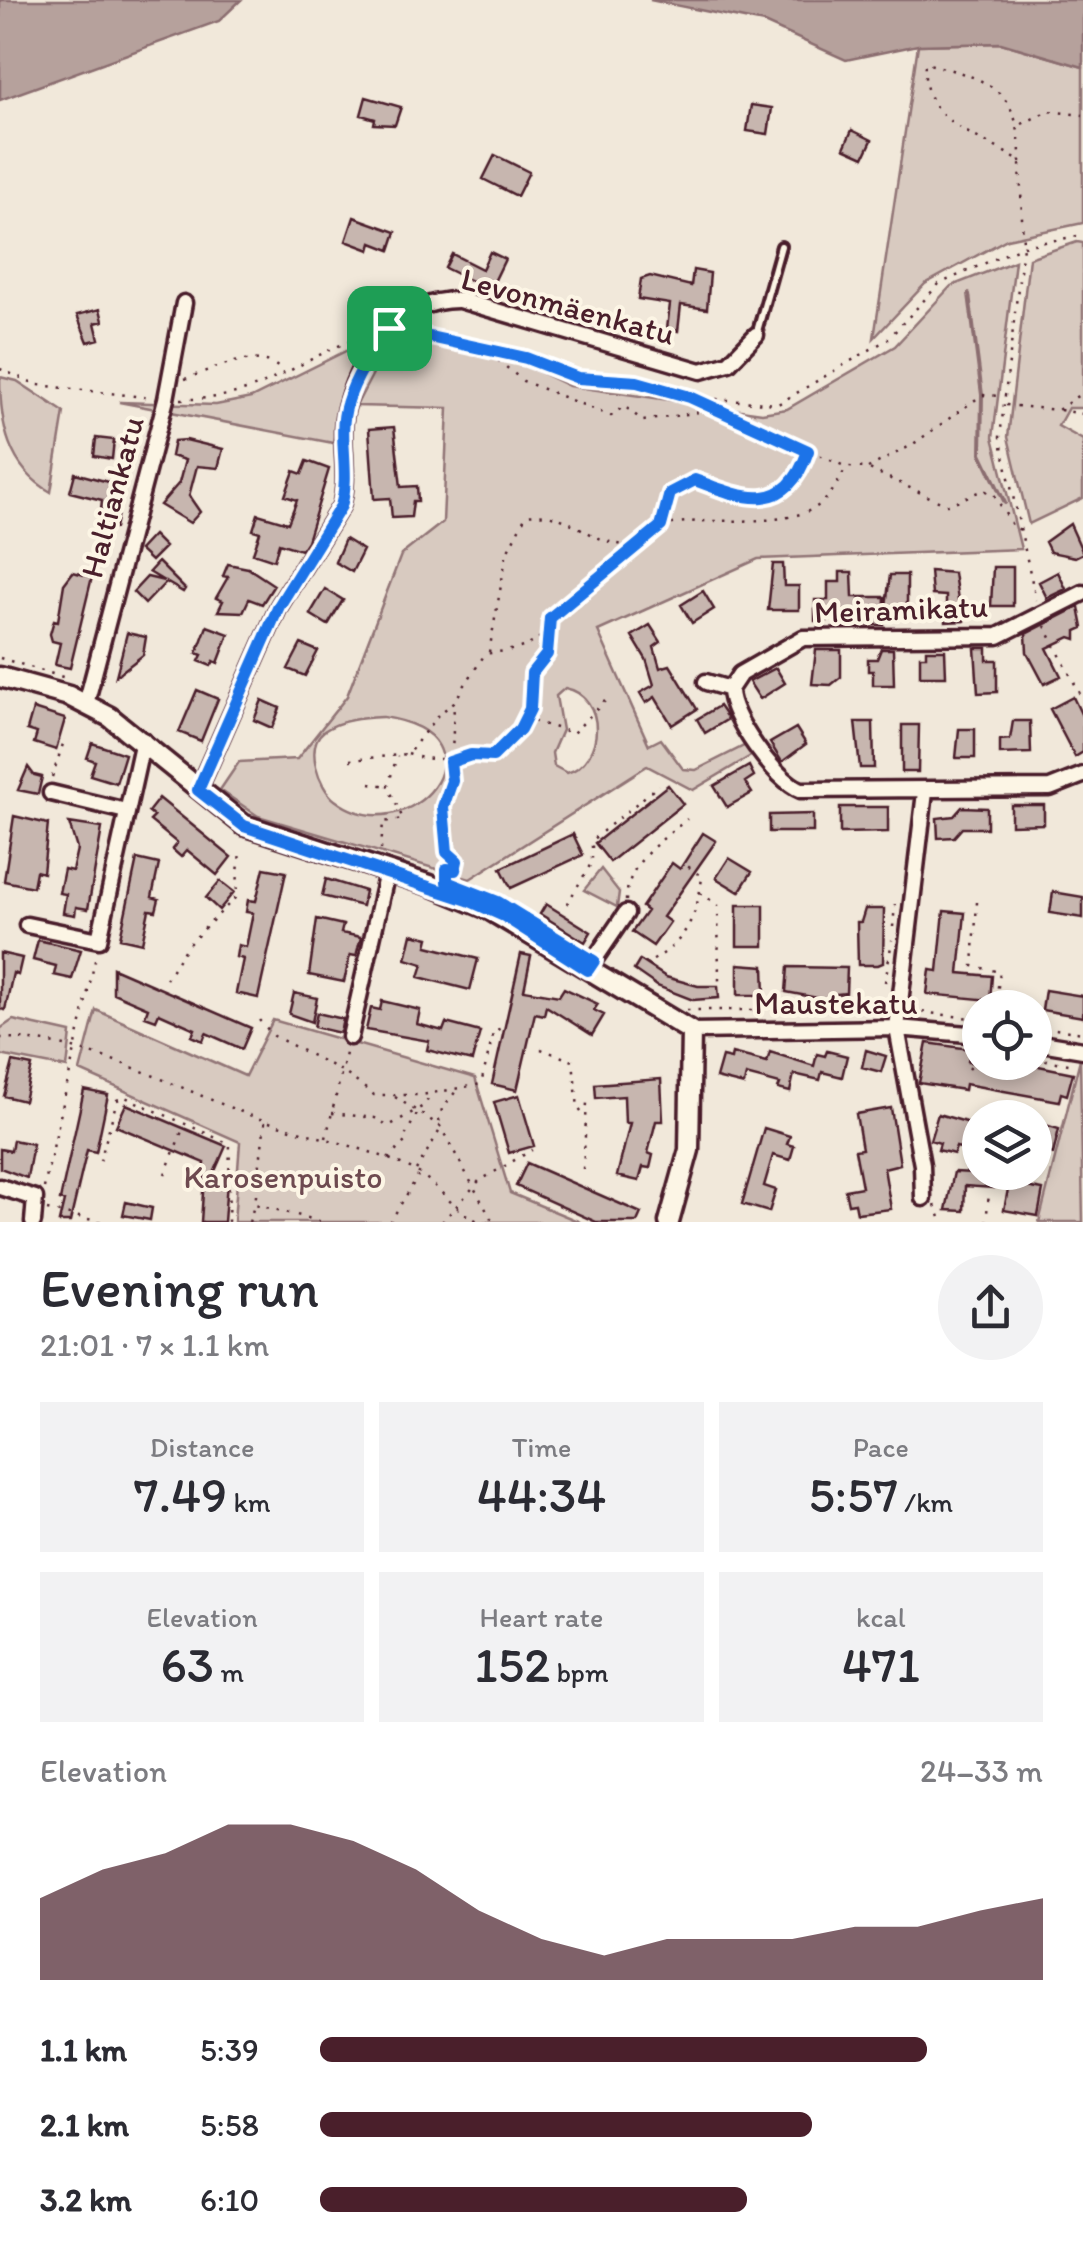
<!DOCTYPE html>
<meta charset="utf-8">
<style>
body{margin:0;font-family:Itim,sans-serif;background:#f2f2f3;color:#2b2b33;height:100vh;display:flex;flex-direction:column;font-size:38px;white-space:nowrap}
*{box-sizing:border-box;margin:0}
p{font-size:32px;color:#7c7c81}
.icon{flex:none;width:55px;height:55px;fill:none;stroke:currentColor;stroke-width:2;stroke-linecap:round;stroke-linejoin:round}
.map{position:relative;height:1222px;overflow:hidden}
.panel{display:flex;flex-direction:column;background:#fff;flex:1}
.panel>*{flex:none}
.fabs{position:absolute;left:962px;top:990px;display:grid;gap:20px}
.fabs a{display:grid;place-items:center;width:90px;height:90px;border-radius:50%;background:#fff;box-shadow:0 5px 15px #0003;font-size:50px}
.pin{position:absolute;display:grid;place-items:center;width:85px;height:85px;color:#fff;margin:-42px;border-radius:20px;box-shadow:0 5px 15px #0006}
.round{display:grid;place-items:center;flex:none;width:105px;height:105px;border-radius:52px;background:#f2f2f3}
.overview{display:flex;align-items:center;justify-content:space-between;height:170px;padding:0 40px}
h1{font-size:55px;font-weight:600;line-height:75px}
.stats{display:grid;grid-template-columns:repeat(3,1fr);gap:15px;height:170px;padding:10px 40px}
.stats div{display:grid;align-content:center;border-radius:0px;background:#f2f2f3;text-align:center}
.stats b{font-size:50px;font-weight:600}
.stats small{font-size:28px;font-weight:400}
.stats p{font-size:28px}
.chart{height:280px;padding:20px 40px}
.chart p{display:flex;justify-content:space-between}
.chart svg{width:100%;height:180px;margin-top:10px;fill:#4a1f2b;opacity:.7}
ul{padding:0 40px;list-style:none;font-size:32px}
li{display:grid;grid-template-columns:160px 120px 1fr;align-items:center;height:75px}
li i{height:25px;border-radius:12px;background:#4a1f2b}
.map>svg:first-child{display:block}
.green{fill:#d8cac0;stroke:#917476;stroke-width:2.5;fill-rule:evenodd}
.water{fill:#b6a19c;stroke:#8b6d6f;stroke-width:2.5}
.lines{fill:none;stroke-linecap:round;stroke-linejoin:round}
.stream{stroke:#8b6d6f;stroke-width:4}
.building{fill:#c7b6af;stroke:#4a1f2b;stroke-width:2.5}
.lane-casing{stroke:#4a1f2b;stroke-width:14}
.street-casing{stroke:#4a1f2b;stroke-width:21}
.secondary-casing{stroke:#4a1f2b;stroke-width:25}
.path{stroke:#4a1f2b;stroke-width:2.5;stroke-dasharray:2.5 8;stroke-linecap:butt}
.lane{stroke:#fcf5e5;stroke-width:6}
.street{stroke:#fcf5e5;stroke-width:14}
.secondary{stroke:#fcf5e5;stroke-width:18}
.route-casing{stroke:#fff;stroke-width:20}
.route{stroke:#1a73e8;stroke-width:12}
.labels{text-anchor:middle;stroke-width:8;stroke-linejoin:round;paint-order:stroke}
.street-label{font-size:32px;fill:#4a1f2b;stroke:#fcf5e5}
.park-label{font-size:32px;fill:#6e4a50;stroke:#fcf5e5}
</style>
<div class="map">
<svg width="1083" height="1222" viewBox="0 0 1083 1222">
<rect width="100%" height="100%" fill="#f1e8da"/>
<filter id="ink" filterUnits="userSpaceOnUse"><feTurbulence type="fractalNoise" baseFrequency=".01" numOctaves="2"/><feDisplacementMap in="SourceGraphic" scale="20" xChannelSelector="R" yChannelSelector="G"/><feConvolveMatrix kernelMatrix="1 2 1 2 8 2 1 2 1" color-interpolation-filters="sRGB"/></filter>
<g filter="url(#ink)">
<path class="green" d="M1001,43L1083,67V223L1007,239L925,284L874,338L918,45Z
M1077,242L1083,243V408H1068L1058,426L1083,440V498L1029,524L1008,437L1029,258Z
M1015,261L993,437L1021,549L758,559L598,631L649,745L661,739L683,769L696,770L748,744L754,754L693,790L647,766L470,879L258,816L220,790L239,762L297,759L347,696L401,555L443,522L448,408L356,406L392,337L523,364L569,386L762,413L787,409L895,346L951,286ZM565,688C607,696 605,761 567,773L554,766L552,753L562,730L556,696ZM383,717C508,736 410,857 335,800C319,788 304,746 324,731C341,719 363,718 383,717Z
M372,338L357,360L341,401L333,443L119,402L216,405L251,398Z
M0,377L17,381L64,412L51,492C8,468 0,424 0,377Z
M601,869L619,892L617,907L584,890Z
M96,1010L245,1076L273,1020L475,1078L510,1193L580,1222H234L240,1142L80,1071Z
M13,1020L71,1033L67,1068L0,1055V1029Z
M1080,1059L1083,1222H1039Z"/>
<path class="water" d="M0,0H241L219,21L0,100Z
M650,0H1083V67L1001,43L918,45L846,60L764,23Z"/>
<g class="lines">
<path class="stream" d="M969,294L982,395L981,453L1005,503"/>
</g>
<path class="building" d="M366,97L401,107L395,125L374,124L375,119L361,115Z
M751,105L772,108L768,134L747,131Z
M852,130L872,140L864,157L844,148Z
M495,155L529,172L517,196L483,179Z
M354,217L396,232L390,250L372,243L370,250L346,241Z
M490,252L505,259L490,290L445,268L452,254L482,269Z
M693,270L710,273L707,309L681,305L678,331L667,329L670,304L638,299L641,279L650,276L691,286Z
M100,309L103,321L95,323L99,339L88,342L77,315Z
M394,427L401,487L417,486L418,501H413L411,517L392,518L390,498L374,499L369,429Z
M96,438L114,440L112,459L94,456Z
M186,440L223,449L218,468L197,466L189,496L200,512L190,523L160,505L179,483L185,460L171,456L174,441Z
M307,461L329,469L307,541L301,550L279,543L274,560L253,553L260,532L253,530L258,514L288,523L297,500L285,496L294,471L302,474Z
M75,473L123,486L115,528H109L97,549L102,500L70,492Z
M1070,524L1083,553L1075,557L1050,552L1045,542Z
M153,535L165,547L151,561L139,550Z
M345,539L363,550L352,572L335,562Z
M158,562L185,589L183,592L166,582L145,604L133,592L147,577L164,581L149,572Z
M228,564L248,568L274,585L262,604L249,599L243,612L218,611L223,601L216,598L228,577L223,576Z
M773,564H783L784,586H799V610H768Z
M993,567H1013V606H991Z
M930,571L954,573L958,600H963L964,621L946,622V596L932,595Z
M73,572L92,577L70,668L55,665L60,643L52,641L50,634L54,620L58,621L64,584Z
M840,572H852L853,597H885L884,625H868L869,611H827V621H815V600H828V582H840Z
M1058,572L1066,589L1047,598L1039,582Z
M890,575H907V606H886Z
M325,589L343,600L328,625L310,614Z
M703,591L714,609L692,623L681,605Z
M1079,607L1083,628L1076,631V639L1070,637L1047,648L1061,676L1044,684L1027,652L1026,634Z
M650,625L661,642L654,647L660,668L670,665L697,709L672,725L655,697L646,703L640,693L654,685L646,659L632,636Z
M207,626L229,634L218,663L214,661L211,666L199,661L202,655L197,653Z
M127,633L146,637L143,655L116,676Z
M301,644L318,651L305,676L288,669Z
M975,648H987V660H997V692L978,693Z
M881,649H893L894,685H873V671H868V659H877Z
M816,650H841V677L831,685L812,684Z
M926,650H945L946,676H920V656H926Z
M776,668L785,683L760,699L749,682Z
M197,690L218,699L201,741L179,732Z
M1073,697L1083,718V752L1075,757L1050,709Z
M262,700L280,708L272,728L254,720Z
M719,706L728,719L705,733L697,719Z
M33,709L65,719L56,750L34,743L37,733L27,730Z
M1013,721H1030L1031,753L1000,754V740L1010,739Z
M855,722H873L874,768H860Z
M902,725H919L918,772H902Z
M796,728L806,744L782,762L770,743Z
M959,729H975V758H956Z
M92,743L125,754L116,783L90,775L95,761L87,758Z
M749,766L754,776L745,782L752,793L727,807L714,786Z
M28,767L34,775L42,777L38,794L18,790Z
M668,785L683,804L610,862L595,843Z
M159,798L231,857L217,875L187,850L181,857L172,849L177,843L150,821L154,817L148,812Z
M1011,805H1044V824L1011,825Z
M840,807H888V832L840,833Z
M962,807L987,808V828H962L954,837L938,838L937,818L954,816Z
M813,814V832H769V815Z
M14,816L48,824L43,873L36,871L33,887L4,881Z
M69,823L102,828L88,909L76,907L75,915L63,913L66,894L59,893L64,869L72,871L77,849Z
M703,833L716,841L663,917L670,922L653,946L632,932L647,911L642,907L672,863L680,869Z
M573,834L583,855L511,888L501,868Z
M729,858L752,872L739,892L716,878Z
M137,859L159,864L152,897L159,899L156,911L149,910L142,943L120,938Z
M264,868L286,872L258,998L236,993L243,959L236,957L238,945L246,947L253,913L246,912L248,900L256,901Z
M326,879L365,891L362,906L322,896Z
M220,881L234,892L219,910L206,898Z
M1053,892L1083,897V918L1050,913Z
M546,904L591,932L585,942L540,914Z
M737,905H764V946H737Z
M865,909H884L883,963L878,965H858L857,922H861Z
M944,911L965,913L959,973L992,976L990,1000L927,994L930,970L938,971Z
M317,919L343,925L341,933L361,937L356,956L350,955L344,982L309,975Z
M412,934L429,938L427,946L478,959L470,990L419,977L423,964L406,959Z
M38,940L81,950L72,979L54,975L56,966L33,960Z
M0,953L22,958L18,975L13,973L5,1010L0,1009Z
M521,954L531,956L524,990L559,996L564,988L598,1004L594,1010L604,1015L592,1035L546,1006L544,1015L535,1013L517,1090L492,1084Z
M640,960L666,977L698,986H718L719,998L693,1000L657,986L634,970Z
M738,964L764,966L765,995H738Z
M788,967L847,968L846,993L829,995L828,1000L786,992Z
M113,968L251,1028L242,1049L206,1033L203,1041L192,1036L195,1029L159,1013L156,1020L145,1016L148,1008L113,993Z
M1045,990L1083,996V1017L1042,1010Z
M294,993L317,998L312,1022L289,1014Z
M382,1001L420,1010L417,1024L443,1031L446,1023L480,1032L472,1061L427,1050L429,1041L366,1030L371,1008L380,1010Z
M317,1013L343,1019L340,1033L314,1027Z
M927,1043L970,1049L968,1062H1019L1073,1073L1067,1095L1061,1093L1059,1101L965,1084L964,1090L919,1083Z
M866,1050L886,1056L881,1072L862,1067Z
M827,1051L847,1056L842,1077L822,1072L820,1080L794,1074L790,1092L778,1089L780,1084L746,1075L744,1085L716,1078L722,1057L731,1059L732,1053L767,1062L770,1052L814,1066L817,1054L825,1056Z
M13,1062L32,1066L24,1101L4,1096Z
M661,1079L663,1121H656L648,1153L653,1155L650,1168L643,1167L639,1181L617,1176L630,1123H625L624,1096L596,1098L595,1084Z
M84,1090L108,1095L96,1152L87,1150L70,1222H59L64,1201L60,1200Z
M519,1095L534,1146L509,1153L494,1102Z
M126,1104L226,1146L211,1180L227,1181L224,1222H201L205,1163L116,1126Z
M891,1108L900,1164L884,1168L891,1209L857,1213L855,1203L848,1204L845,1190L862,1187L855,1150L862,1149L856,1114Z
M938,1114L980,1126V1146L967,1142L965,1149L956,1147L954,1154L938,1150L940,1143L930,1140Z
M1035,1122L1059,1129L1053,1154L1044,1151L1039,1172H1035Z
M764,1128L790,1136L787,1144L794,1146L790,1160L773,1155L764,1186L776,1190L769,1212L742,1204Z
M13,1140L33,1144L27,1178L0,1168V1149L11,1151Z
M527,1163L641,1213L637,1222H596L516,1186Z
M954,1172L994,1174L993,1188L965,1186L964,1211L946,1210Z
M1009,1184L1043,1190L1038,1216L1004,1210Z
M126,1202L152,1208L150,1220L123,1215Z"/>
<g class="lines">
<g class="lane-casing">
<path id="lane" d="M756,335L781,246"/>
</g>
<g class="street-casing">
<path id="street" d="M706,682L730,689C729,716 776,781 801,790L1050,788L1083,775
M730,689L740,674L803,638L998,636L1083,593
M86,704L166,399L184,303
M198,790L279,606L341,506C351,472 337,437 347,404C362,351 401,299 459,300L701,371L729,363L756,335
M51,793L126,811
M27,925L99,940L143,740
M588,969L626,913
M691,1031L897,1028L980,1035
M350,1037L387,872
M1035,1042L1083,1050
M0,1187L35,1198L33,1222
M923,1198L922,1165L897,1028L925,792"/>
</g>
<g class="secondary-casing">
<path id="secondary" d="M0,677L69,696L110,717L244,825L430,885L488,909L691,1031L689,1150L669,1222"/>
</g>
<path class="path" d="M1022,124L1048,111L1083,115
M1020,162C1021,89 989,79 925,63C920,126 979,132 1020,162L1023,246L1000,437L1036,600
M410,332L527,358L578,378L637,382L690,397L778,404L888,339L939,284L1023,246L1083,235
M482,347L523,381L611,416L624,406L643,421L719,409
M0,369L38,385L153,398
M185,379C211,370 263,343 284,374
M181,399C263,401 293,360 364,336
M696,399L809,451L847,467L867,468L947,505L983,490L994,494L1013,527L1021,530
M1006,405L1058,410L1083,392
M1060,410L1083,414
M868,468L912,445L982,395L1004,396
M662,525L670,493L695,479C744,499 785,517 808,452
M1045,626L1083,700
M489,652L507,552L526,515C573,509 585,545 636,546
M0,658L66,678
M523,716C534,704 528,692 531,677C535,658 547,658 547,632
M408,754C439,765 461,754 493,756L520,729L522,718L573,733L605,701
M350,760L408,754L437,716L454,702L485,654C514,649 542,650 550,618L661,527C705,512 791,534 825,500C834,491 840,478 847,467
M52,777L65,738
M370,783L387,786
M381,850L383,822L403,819L388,786L397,756
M447,876V869L455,870L457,861L447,852L443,807L451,781L454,704
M700,893L718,905L719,981
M626,901C627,862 659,843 687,819
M977,902L973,966L1000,972L995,1008
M567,904L592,862V840L659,785
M893,927L895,904
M653,960C686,942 698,913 702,877L682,862
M166,979L186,947L236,897L240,851
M885,982L892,940
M687,1010H884
M912,1011L980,1019
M259,1020L274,1036L342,1071L374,1095H422L481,1084L494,1031L502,1028
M1035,1026L1083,1033
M0,1038C93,1038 183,1093 269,1122C314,1137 365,1147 408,1167C438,1181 447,1207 480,1222
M541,1049L573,1061L578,1108L585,1117
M1035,1058L1074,1065
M969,1069L980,1056
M395,1097L440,1126L493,1222
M332,1113L375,1118L389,1126L425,1105L430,1095
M265,1122L255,1204L323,1222
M439,1122L442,1109L456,1091
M326,1138L347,1049
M388,1159L406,1141L405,1136L417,1114
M100,1161L117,1100L125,1097L230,1144L228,1222
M583,1169L587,1103
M416,1170L440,1130
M165,1174L184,1126
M44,1188L96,956
M935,1205L942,1222
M47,1210L102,1222
M249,1222L254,1206
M390,1222L418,1176
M442,1222L479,1181L532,1150
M986,1222L989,1194"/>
<use href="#lane" class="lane"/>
<use href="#street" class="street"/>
<use href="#secondary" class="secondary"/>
</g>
</g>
<g class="lines" filter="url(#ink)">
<g class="route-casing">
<path id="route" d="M389,328L526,358L578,378L637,382L690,397L808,451C786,516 745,499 695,480L670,493L661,526L550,618L547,654L532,673L530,709L520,729L493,756L471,755L450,762L452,781L443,807L447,852L457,861L455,870L447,869V882L498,902L594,961L588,970L504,916L468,900L244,826L198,790L279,606L341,506C351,472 337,436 347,404C355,376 373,351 389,328Z"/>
</g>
<use href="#route" class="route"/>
</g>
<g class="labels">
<g class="street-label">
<text transform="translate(568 306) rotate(15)" y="11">Levonmäenkatu</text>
<text transform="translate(112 497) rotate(-75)" y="11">Haltiankatu</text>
<text transform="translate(901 609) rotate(-2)" y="11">Meiramikatu</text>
<text x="836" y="1014">Maustekatu</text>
</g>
<g class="park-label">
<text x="283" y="1188">Karosenpuisto</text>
</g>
</g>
</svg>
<div class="fabs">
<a><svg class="icon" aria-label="locate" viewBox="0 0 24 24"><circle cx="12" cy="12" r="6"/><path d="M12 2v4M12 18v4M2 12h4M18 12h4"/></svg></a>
<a><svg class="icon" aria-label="layers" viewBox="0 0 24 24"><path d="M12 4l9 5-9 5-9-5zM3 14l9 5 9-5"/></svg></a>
</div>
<div class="pin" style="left:389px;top:328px;background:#1e9e55"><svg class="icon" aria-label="arrive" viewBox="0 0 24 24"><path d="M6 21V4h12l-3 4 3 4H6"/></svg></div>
</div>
<section class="panel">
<div class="overview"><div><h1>Evening run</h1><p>21:01 · 7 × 1.1 km</p></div><a class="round"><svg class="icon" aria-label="share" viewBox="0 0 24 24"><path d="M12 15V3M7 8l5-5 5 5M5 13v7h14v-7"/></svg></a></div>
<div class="stats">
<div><p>Distance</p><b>7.49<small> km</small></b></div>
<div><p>Time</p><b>44:34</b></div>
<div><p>Pace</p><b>5:57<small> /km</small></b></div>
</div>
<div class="stats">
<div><p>Elevation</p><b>63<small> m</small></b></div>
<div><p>Heart rate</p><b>152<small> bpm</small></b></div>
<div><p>kcal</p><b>471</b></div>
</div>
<div class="chart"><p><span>Elevation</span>24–33 m</p>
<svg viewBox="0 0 160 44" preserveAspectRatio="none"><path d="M0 44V24L10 17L20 13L30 6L40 6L50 10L60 17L70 27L80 34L90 38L100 34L110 34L120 34L130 31L140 31L150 27L160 24V44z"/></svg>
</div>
<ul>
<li><b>1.1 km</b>5:39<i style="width:84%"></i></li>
<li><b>2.1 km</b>5:58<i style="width:68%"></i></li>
<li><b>3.2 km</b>6:10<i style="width:59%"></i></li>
</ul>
</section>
